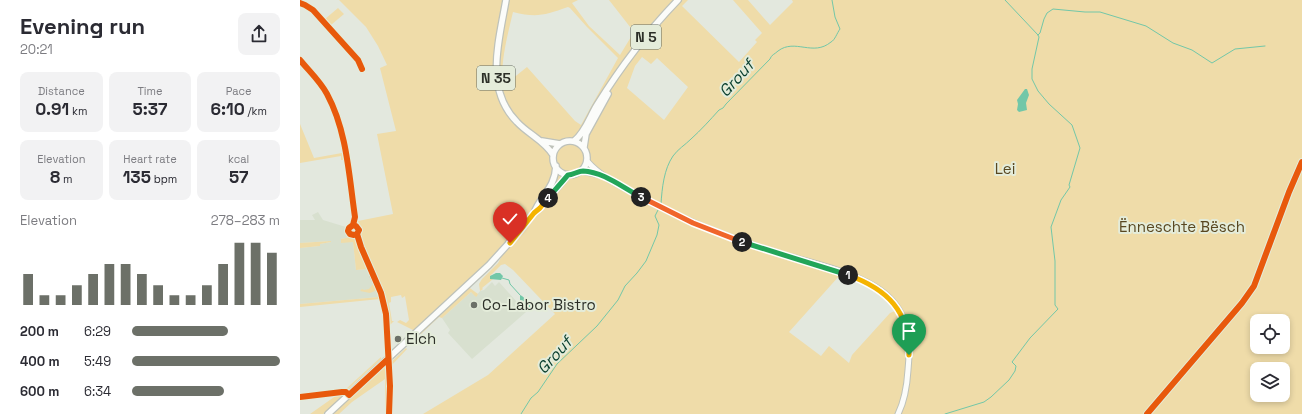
<!DOCTYPE html>
<meta charset="utf-8">
<style>
body{margin:0;font-family:"Space Grotesk",sans-serif;background:#f2f2f3;color:#2b2b33;height:100vh;display:flex;flex-direction:column;font-size:15px;white-space:nowrap}
*{box-sizing:border-box;margin:0}
p{font-size:13px;color:#7c7c81}
.icon{flex:none;width:22px;height:22px;fill:none;stroke:currentColor;stroke-width:2;stroke-linecap:round;stroke-linejoin:round}
.map{position:relative;flex:1;overflow:hidden}
.side{display:flex;flex-direction:column;background:#fff;width:300px}
.side>*{flex:none}
.buttons{position:absolute;left:950px;top:314px;display:grid;gap:8px}
.buttons a{display:grid;place-items:center;width:40px;height:40px;border-radius:8px;background:#fff;box-shadow:0 2px 6px #0003;font-size:20px}
.pin{position:absolute;display:grid;place-items:center;width:34px;height:34px;color:#fff;margin:-41px -17px;border-radius:50% 50% 50% 0;rotate:-45deg;box-shadow:0 0 4px #0007}
.pin .icon{rotate:45deg}
.km{position:absolute;width:20px;height:20px;margin:-10px;border-radius:50%;background:#222;color:#fff;font-size:11px;line-height:20px;text-align:center}
.round{display:grid;place-items:center;flex:none;width:42px;height:42px;border-radius:8px;background:#f2f2f3}
.overview{display:flex;align-items:center;justify-content:space-between;height:68px;padding:0 20px}
h1{font-size:22px;font-weight:600;line-height:30px}
.figures{display:grid;grid-template-columns:repeat(3,1fr);gap:6px;height:68px;padding:4px 20px}
.figures div{display:grid;align-content:center;border-radius:8px;background:#f2f2f3;text-align:center}
.figures b{font-size:17px;font-weight:600}
.figures small{font-size:11px;font-weight:400}
.figures p{font-size:11px}
.chart{height:112px;padding:8px 20px}
.chart p{display:flex;justify-content:space-between}
.chart svg{width:100%;height:72px;margin-top:4px;stroke:#6c7068;stroke-width:6}
ul{padding:0 20px;list-style:none;font-size:13px}
li{display:grid;grid-template-columns:64px 48px 1fr;align-items:center;height:30px}
li i{height:10px;border-radius:5px;background:#6c7068}
main{display:flex;flex:1;min-height:0}
.map>svg:first-child{display:block}
.built{fill:#d8e0cf}
.green{fill:#efdca9;fill-rule:evenodd}
.water{fill:#72c7a8}
.lines{fill:none;stroke-linecap:round;stroke-linejoin:round}
.stream{stroke:#72c7a8;stroke-width:1}
.minor-casing{stroke:#bec2ba;stroke-width:5.5}
.secondary-casing{stroke:#bec2ba;stroke-width:7}
.primary-casing{stroke:#bec2ba;stroke-width:8}
.minor{stroke:#fbfcfa;stroke-width:3.5}
.secondary{stroke:#fbfcfa;stroke-width:5}
.primary{stroke:#fbfcfa;stroke-width:5.5}
.cycleway-casing{stroke:#e4ecda;stroke-width:8}
.cycleway{stroke:#e8590c;stroke-width:6}
.split-1-casing{stroke:#fff;stroke-width:8}
.split-2-casing{stroke:#fff;stroke-width:8}
.split-3-casing{stroke:#fff;stroke-width:8}
.split-4-casing{stroke:#fff;stroke-width:8}
.split-5-casing{stroke:#fff;stroke-width:8}
.split-1{stroke:#f5b400;stroke-width:5}
.split-2{stroke:#22a559;stroke-width:5}
.split-3{stroke:#f0652b;stroke-width:5}
.split-4{stroke:#22a559;stroke-width:5}
.split-5{stroke:#f5b400;stroke-width:5}
.poi-dot{fill:#6c7068;stroke:#e4ecda;stroke-width:1.5}
.labels{text-anchor:middle;stroke-width:4;stroke-linejoin:round;paint-order:stroke}
.shield{fill:#e4ecda;stroke:#63685d;stroke-width:1}
.shield-label{font-size:14px;font-weight:bold;fill:#2c2f28}
.park-label{font-size:15px;fill:#594720;stroke:#e4ecda}
.poi-label{font-size:15px;fill:#2c2f28;stroke:#e4ecda;text-anchor:start}
.water-label{font-size:16px;font-style:italic;fill:#083e2d;stroke:#e4ecda}
</style>
<main>
<section class="side">
<div class="overview"><div><h1>Evening run</h1><p>20:21</p></div><a class="round"><svg class="icon" aria-label="share" viewBox="0 0 24 24"><path d="M12 15V3M7 8l5-5 5 5M5 13v7h14v-7"/></svg></a></div>
<div class="figures">
<div><p>Distance</p><b>0.91<small> km</small></b></div>
<div><p>Time</p><b>5:37</b></div>
<div><p>Pace</p><b>6:10<small> /km</small></b></div>
</div>
<div class="figures">
<div><p>Elevation</p><b>8<small> m</small></b></div>
<div><p>Heart rate</p><b>135<small> bpm</small></b></div>
<div><p>kcal</p><b>57</b></div>
</div>
<div class="chart"><p><span>Elevation</span>278–283 m</p>
<svg viewBox="0 0 160 44" preserveAspectRatio="none"><path d="M5 44V25M15 44V38M25 44V38M35 44V32M45 44V25M55 44V19M65 44V19M75 44V25M85 44V32M95 44V38M105 44V38M115 44V32M125 44V19M135 44V6M145 44V6M155 44V12"/></svg>
</div>
<ul>
<li><b>200 m</b>6:29<i style="width:65%"></i></li>
<li><b>400 m</b>5:49<i style="width:100%"></i></li>
<li><b>600 m</b>6:34<i style="width:62%"></i></li>
</ul>
</section>
<div class="map">
<svg width="1002" height="414" viewBox="0 0 1002 414">
<rect width="100%" height="100%" fill="#e3e8de"/>
<path class="built" d="M18,212L23,220L46,227L45,232L47,235L50,237L41,239L53,242L56,270L68,269L79,297L0,304V248L20,246V244L31,242V241L0,243V220H15L12,215Z
M192,282L195,286L199,282L226,312L172,359L148,333L150,330L142,318L171,292L176,296L180,291L184,290Z"/>
<path class="green" d="M39,0H278L272,3L289,26L320,55L334,32L309,0H388L382,6L439,62L457,42L455,40L462,33L433,0H448L470,25L493,2L492,0H1002V414H123L188,375L255,314L213,270L205,264L201,265L190,276V279H193L182,288L183,289L180,291L179,284L182,279L198,263L208,245L167,286L178,294L177,296L176,297L171,292L142,318L139,317L121,334L97,322L100,320L106,323L109,320L105,296L102,298L101,295L91,297V302L89,303L92,321H94L90,325L88,308L84,295L74,272L69,269L62,247L64,246L63,242H61C59,233 61,230 58,221L93,214L77,134L96,131L80,68L87,65L78,46L66,27ZM268,7L270,8L287,27L318,58L281,125L275,121L227,67L202,87C201,60 207,37 213,12C237,18 245,15 268,7ZM342,57L351,64L357,58L388,87L364,120L327,88L335,66ZM540,275L555,280L559,284L560,283C574,290 585,298 595,311L590,313L552,355L549,363L529,346L521,356L489,332ZM957,321H983V347H957ZM957,369H983V395H957Z
M38,8L44,14L31,25L25,19Z
M0,124L14,158L42,153L43,160H41V156L0,163Z
M50,237H57L68,269L56,270L53,242L41,243V239Z
M31,241V242L20,244V246L0,248V243Z
M70,277L76,287L75,291L70,293L60,291L62,289L64,290L69,289L73,284Z
M79,297L81,299H80L0,307V304Z
M106,348L107,349L91,366V414H85V379L52,402L39,414H33L84,367H86Z
M81,357V359L48,389L38,392L42,395V397L23,414H10L37,395L0,400V394L47,388Z"/>
<path class="water" d="M725,89H727L729,95L726,103L727,110L719,112L717,110L718,104L717,100Z
M196,273H200L203,276L201,280L190,279V276Z
M220,295L222,296L232,305L230,309L220,300Z"/>
<g class="lines">
<path class="stream" d="M738,35L740,33L744,19L747,13L753,9L785,12H800L846,26L873,43L892,50L912,63L935,49L965,46
M361,204C362,188 364,169 373,156C378,149 385,145 391,139C401,130 410,120 419,110L423,108L426,104L470,59C471,55 475,54 478,51C495,38 513,57 531,42C535,40 537,33 540,29L535,17L532,0
M202,278L209,280L210,284L220,295
M221,414L231,398L238,392L257,364L297,326L318,300L325,286L337,273L346,261L357,235L359,225L355,216L358,210
M645,414L684,402L691,397L709,380L715,371L716,366L712,362L730,338L758,309L755,305V261L751,227L761,200L770,187L769,185L780,148L772,125L749,104L738,91L732,79V69L739,37L738,35L705,0"/>
<g class="minor-casing">
<path id="minor" d="M0,3L5,5L13,10L58,60L62,69
M0,60C9,71 20,81 27,94C47,131 49,176 55,217L53,225L49,228L48,231L50,234L54,235L57,234L59,230L56,226L53,225
M72,276L81,293L86,314L88,358"/>
</g>
<g class="secondary-casing">
<path id="secondary" d="M287,161C300,176 317,184 334,193C383,221 434,240 488,256C515,263 563,275 584,293C609,313 611,340 608,370C607,386 605,400 598,414
M281,171L300,175"/>
</g>
<g class="primary-casing">
<path id="primary" d="M206,0C199,41 184,89 217,122C228,134 245,141 253,155
M253 158a17 17 0 1 1 34 0a17 17 0 1 1-34 0Z
M242,141L260,144
M274,141C285,133 290,116 297,105C320,68 348,31 378,0
M284,147L286,134L308,94
M234,213C241,195 255,188 256,166
M28,414L189,265L209,243L234,213L240,208L268,175"/>
</g>
<use href="#minor" class="minor"/>
<use href="#secondary" class="secondary"/>
<use href="#primary" class="primary"/>
<g class="cycleway-casing">
<path id="cycleway" d="M0,3L5,5L13,10L58,60L62,69
M0,60C9,71 20,81 27,94C47,131 49,176 55,217L53,225L49,228L48,231L50,234L54,235L57,234L59,230L56,226L53,225
M57,234L61,247L81,293L86,314L90,386L89,414
M0,397L42,392H46L49,395L88,359
M847,414L942,303L954,286L989,192L1002,162"/>
</g>
<use href="#cycleway" class="cycleway"/>
</g>
<g class="lines">
<g class="split-1-casing">
<path id="split-1" d="M548,275C587,289 610,311 609,355"/>
</g>
<g class="split-2-casing">
<path id="split-2" d="M442,242L548,275"/>
</g>
<g class="split-3-casing">
<path id="split-3" d="M341,197L393,223L442,242"/>
</g>
<g class="split-4-casing">
<path id="split-4" d="M248,198L268,175C273,175 278,171 283,171C304,172 323,188 341,197"/>
</g>
<g class="split-5-casing">
<path id="split-5" d="M210,243L234,213L240,208L248,198"/>
</g>
<use href="#split-1" class="split-1"/>
<use href="#split-2" class="split-2"/>
<use href="#split-3" class="split-3"/>
<use href="#split-4" class="split-4"/>
<use href="#split-5" class="split-5"/>
</g>
<g class="poi-dot">
<circle cx="174" cy="305" r="4"/>
<circle cx="98" cy="339" r="4"/>
</g>
<g class="labels">
<g class="shield">
<rect x="331" y="25" width="30" height="24" rx="3"/>
<rect x="177" y="66" width="38" height="24" rx="3"/>
</g>
<g class="shield-label">
<text x="346" y="42">N 5</text>
<text x="196" y="83">N 35</text>
</g>
<g class="park-label">
<text x="705" y="174">Lei</text>
<text x="882" y="232">Ënneschte Bësch</text>
</g>
<g class="poi-label">
<text x="182" y="310">Co-Labor Bistro</text>
<text x="106" y="344">Elch</text>
</g>
<g class="water-label">
<text transform="translate(436 78) rotate(-48)" y="6">Grouf</text>
<text transform="translate(254 355) rotate(-48)" y="6">Grouf</text>
</g>
</g>
</svg>
<div class="buttons">
<a><svg class="icon" aria-label="locate" viewBox="0 0 24 24"><circle cx="12" cy="12" r="6"/><path d="M12 2v4M12 18v4M2 12h4M18 12h4"/></svg></a>
<a><svg class="icon" aria-label="layers" viewBox="0 0 24 24"><path d="M12 4l9 5-9 5-9-5zM3 14l9 5 9-5"/></svg></a>
</div>
<div class="pin" style="left:609px;top:355px;background:#1e9e55"><svg class="icon" aria-label="arrive" viewBox="0 0 24 24"><path d="M6 21V4h12l-3 4 3 4H6"/></svg></div>
<div class="pin" style="left:210px;top:243px;background:#d93025"><svg class="icon" aria-label="check" viewBox="0 0 24 24"><path d="M5 12l5 5 9-10"/></svg></div>
<b class="km" style="left:548px;top:275px">1</b>
<b class="km" style="left:442px;top:242px">2</b>
<b class="km" style="left:341px;top:197px">3</b>
<b class="km" style="left:248px;top:198px">4</b>
</div>
</main>
